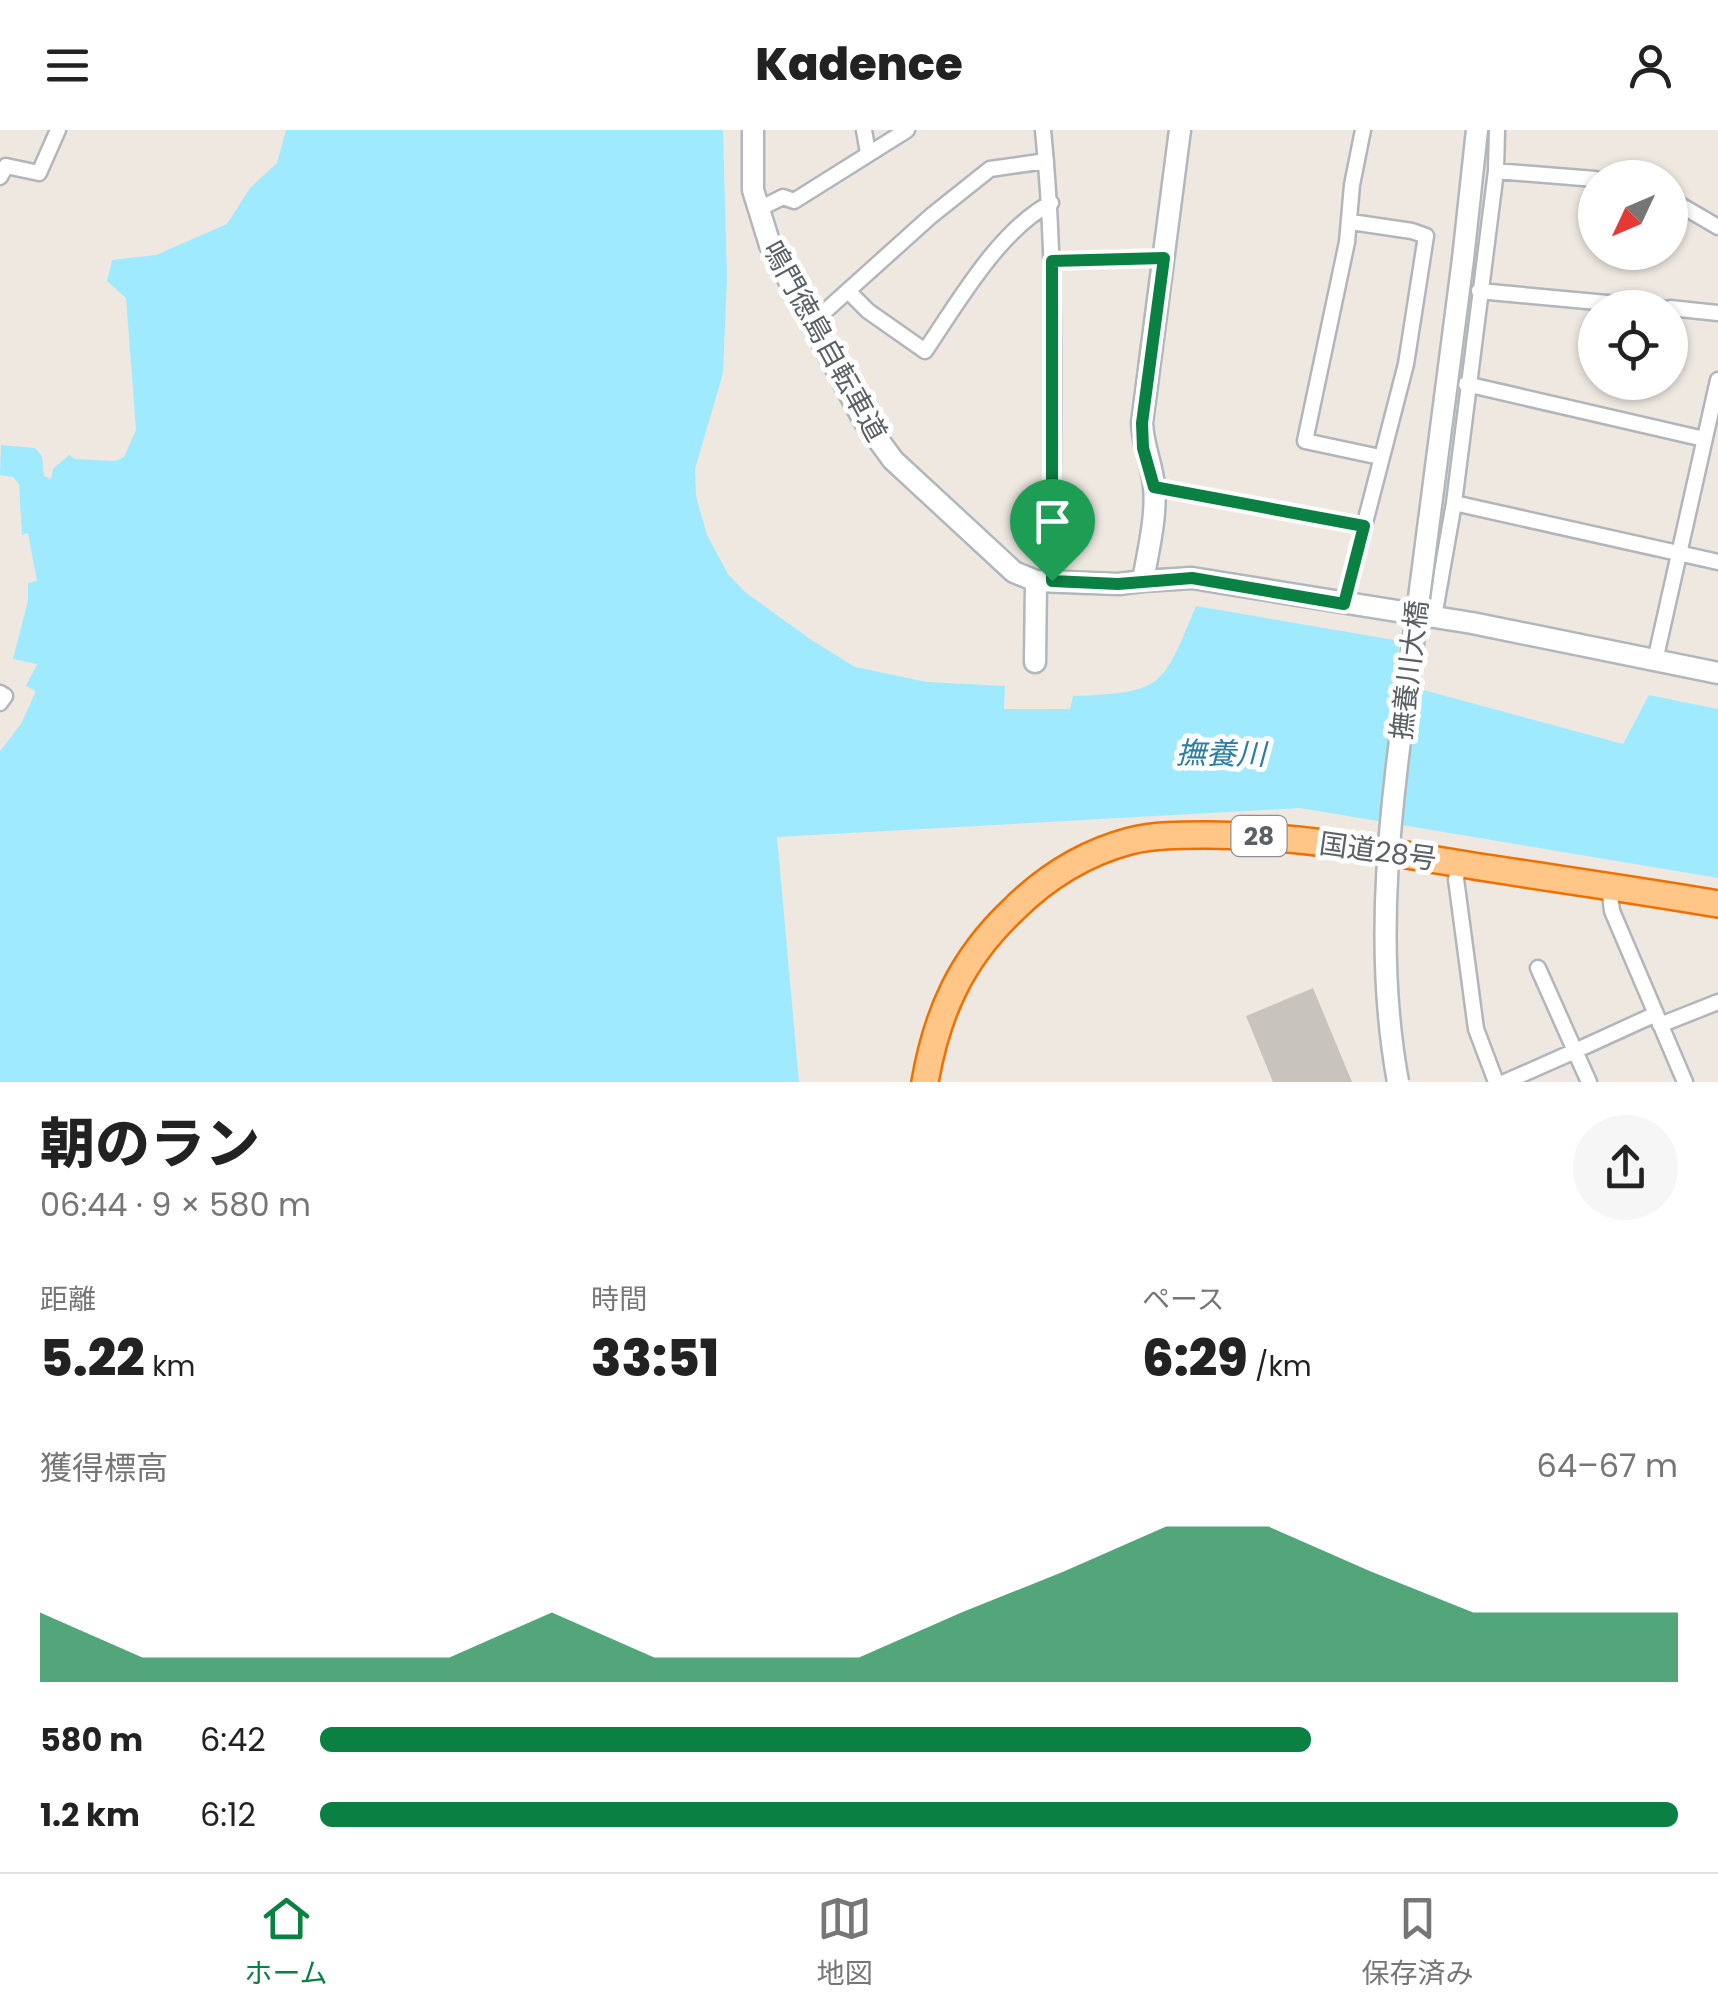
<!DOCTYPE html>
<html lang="ja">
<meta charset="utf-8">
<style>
body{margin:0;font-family:Poppins,"Noto Sans JP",sans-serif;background:#f6f6f6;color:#222;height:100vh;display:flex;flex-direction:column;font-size:38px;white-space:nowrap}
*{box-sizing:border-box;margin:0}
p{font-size:32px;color:#767676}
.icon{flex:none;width:55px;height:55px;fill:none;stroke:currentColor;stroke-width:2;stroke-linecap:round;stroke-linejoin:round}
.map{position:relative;height:952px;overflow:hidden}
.details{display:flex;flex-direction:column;background:#fff;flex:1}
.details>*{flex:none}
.needle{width:65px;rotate:226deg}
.controls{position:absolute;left:1578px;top:30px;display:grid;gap:20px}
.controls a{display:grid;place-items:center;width:110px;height:110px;border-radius:50%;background:#fff;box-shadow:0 2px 8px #0004;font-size:50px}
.pin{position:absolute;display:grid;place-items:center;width:85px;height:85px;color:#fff;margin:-102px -42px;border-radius:50% 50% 50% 0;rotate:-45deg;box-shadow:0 0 10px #0007}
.pin .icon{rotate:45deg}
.round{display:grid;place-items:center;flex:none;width:105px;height:105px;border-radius:52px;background:#f6f6f6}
.head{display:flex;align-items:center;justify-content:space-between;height:170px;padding:0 40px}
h1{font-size:55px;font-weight:800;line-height:75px}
.metrics{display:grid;grid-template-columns:repeat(3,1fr);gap:15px;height:170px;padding:10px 40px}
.metrics div{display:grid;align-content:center}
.metrics b{font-size:50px;font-weight:800}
.metrics small{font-size:28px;font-weight:400}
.metrics p{font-size:28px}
.chart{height:280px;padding:20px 40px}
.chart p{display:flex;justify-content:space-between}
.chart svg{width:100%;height:180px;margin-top:10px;fill:#0b8043;opacity:.7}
ul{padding:0 40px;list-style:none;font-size:32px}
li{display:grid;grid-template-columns:160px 120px 1fr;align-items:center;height:75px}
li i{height:25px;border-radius:12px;background:#0b8043}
header{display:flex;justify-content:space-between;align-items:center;height:130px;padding:0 40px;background:#fff;font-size:45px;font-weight:800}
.dock{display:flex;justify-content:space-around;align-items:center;height:140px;border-top:2px solid #e0e0e0;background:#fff;font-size:28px;color:#767676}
.dock a{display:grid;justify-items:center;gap:5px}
.dock .on{color:#0b8043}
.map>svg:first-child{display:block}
.water{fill:#a0eaff}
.building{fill:#c9c3be}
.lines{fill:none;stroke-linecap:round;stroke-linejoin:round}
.street-casing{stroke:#b2b6ba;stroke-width:19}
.secondary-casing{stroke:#b1b7bb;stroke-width:25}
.highway-casing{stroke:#ef7000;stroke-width:30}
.street{stroke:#fff;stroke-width:14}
.secondary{stroke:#fff;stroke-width:20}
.highway{stroke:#ffc687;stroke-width:25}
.secondary-bridge-casing{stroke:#b1b7bb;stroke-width:25;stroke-linecap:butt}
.secondary-bridge{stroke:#fff;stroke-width:20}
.route-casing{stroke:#fff;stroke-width:20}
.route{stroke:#0b8043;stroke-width:12}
.labels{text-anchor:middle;stroke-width:10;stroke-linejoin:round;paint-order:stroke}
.shield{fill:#fff;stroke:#8c9092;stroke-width:2.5}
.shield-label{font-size:25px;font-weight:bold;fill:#5a6064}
.street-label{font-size:28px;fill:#5a6064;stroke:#fff}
.water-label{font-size:30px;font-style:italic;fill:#2e7e9f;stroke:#fff}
</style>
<header><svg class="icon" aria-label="menu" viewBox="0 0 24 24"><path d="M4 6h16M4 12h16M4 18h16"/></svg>Kadence<svg class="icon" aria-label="person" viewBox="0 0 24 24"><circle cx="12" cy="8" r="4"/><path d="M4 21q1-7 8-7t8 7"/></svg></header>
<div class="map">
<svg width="1718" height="952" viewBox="0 0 1718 952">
<rect width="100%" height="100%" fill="#eee8e1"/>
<path class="water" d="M286,0H723L727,148L723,243L695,339L696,366L707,405L728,444L745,462L810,509L855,537L927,552L1005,556L1004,579H1070L1073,566C1164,563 1162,557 1196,476L1400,511L1394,552L1623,614L1649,565L1718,579V748L1300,678L777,707L799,952H0V621L21,594L36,561L26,556L37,534L13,529L28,471V453L37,451L28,403L22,405L19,354L13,347L0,345L1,315L35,318L42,326L44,346L51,349L53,339L69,325L75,329L115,331L124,327L136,300L126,168L107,151L112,130L156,125L227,94L250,58L277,33Z"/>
<path class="building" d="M1313,858L1352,952H1273L1246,886Z"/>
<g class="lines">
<g class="street-casing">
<path id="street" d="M864,0L868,23
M1043,0C1058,149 1052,301 1052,451
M1363,0L1352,55L1347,112L1305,311L1380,327
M1496,41L1595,49
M0,47L6,36L39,43L58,0
M1670,69L1718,97
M757,80L783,67L794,71L907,0
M1052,131L1164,128
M848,161L868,181L925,221C957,174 999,100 1051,73
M1479,161L1661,178
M1670,178L1718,183
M812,193L931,86L990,39L1046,31
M1466,254L1704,309
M1154,357L1364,396
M1454,373L1718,432
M1344,474L1406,234L1426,106L1412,101L1351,92
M1434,487L1454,373L1496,41L1497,0
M1655,531L1718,250
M0,563L5,566L0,573
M1459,733L1456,749L1476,899L1496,952
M1609,756L1612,781L1685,952
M1538,838L1575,921L1656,884
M1660,895L1718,872
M1505,952L1575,921L1589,952"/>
</g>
<g class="secondary-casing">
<path id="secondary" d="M753,0V60L770,115L863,289L893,330L1014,442L1036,451L1118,454L1143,451C1148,421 1157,386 1154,356C1152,334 1143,316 1142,293L1180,0
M1463,129L1477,0
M1143,451L1192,448L1472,493L1718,543
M1035,532L1036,451"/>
</g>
<g class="highway-casing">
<path id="highway" d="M925,952C937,883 961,829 1013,780C1045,748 1085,723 1130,711C1154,705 1180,705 1205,705C1290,705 1372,719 1455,733C1542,747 1630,759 1718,774"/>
</g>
<use href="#street" class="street"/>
<use href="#secondary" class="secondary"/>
<use href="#highway" class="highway"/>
<g class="secondary-bridge-casing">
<path id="secondary-bridge" d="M1398,952C1371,805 1393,660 1413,514C1429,385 1446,257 1463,129"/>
</g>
<use href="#secondary-bridge" class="secondary-bridge"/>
</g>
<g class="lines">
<g class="route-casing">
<path id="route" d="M1164,128L1142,293L1143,318L1154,357L1364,396L1344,474L1192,448L1118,454L1052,451V131Z"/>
</g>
<use href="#route" class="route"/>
</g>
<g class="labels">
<rect class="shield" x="1231.5" y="686" width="55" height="40" rx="8"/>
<g class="shield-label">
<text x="1259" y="715">28</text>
</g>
<g class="street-label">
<text transform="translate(825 211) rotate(61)" y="10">鳴門徳島自転車道</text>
<text transform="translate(1409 540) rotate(-83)" y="10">撫養川大橋</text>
<text transform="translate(1378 721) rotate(8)" y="10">国道28号</text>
</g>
<g class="water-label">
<text transform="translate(1221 624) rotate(1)" y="10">撫養川</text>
</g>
</g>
</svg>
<div class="controls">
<a><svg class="needle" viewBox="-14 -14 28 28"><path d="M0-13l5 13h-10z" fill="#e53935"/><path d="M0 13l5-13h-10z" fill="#767676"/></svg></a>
<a><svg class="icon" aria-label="locate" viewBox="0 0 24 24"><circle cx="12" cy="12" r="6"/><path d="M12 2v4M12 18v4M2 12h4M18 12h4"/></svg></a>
</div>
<div class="pin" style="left:1052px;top:451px;background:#1e9e55"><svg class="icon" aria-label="arrive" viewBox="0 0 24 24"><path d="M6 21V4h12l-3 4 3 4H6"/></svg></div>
</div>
<section class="details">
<div class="head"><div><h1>朝のラン</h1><p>06:44 · 9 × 580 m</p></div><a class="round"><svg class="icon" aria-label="share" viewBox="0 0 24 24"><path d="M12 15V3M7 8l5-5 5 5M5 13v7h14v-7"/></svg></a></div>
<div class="metrics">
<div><p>距離</p><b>5.22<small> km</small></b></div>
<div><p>時間</p><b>33:51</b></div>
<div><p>ペース</p><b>6:29<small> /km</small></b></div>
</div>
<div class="chart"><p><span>獲得標高</span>64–67 m</p>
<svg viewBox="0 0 160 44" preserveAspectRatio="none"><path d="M0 44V27L10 38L20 38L30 38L40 38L50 27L60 38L70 38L80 38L90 27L100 17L110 6L120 6L130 17L140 27L150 27L160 27V44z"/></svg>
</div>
<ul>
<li><b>580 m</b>6:42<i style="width:73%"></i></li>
<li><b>1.2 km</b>6:12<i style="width:100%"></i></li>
</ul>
</section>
<nav class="dock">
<a class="on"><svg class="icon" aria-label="home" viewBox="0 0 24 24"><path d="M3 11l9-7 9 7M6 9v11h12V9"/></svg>ホーム</a>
<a><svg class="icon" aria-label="map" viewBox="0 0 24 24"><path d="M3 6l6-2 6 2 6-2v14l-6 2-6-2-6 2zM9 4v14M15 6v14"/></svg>地図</a>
<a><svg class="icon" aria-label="saved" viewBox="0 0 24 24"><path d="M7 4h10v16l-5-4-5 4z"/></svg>保存済み</a>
</nav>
